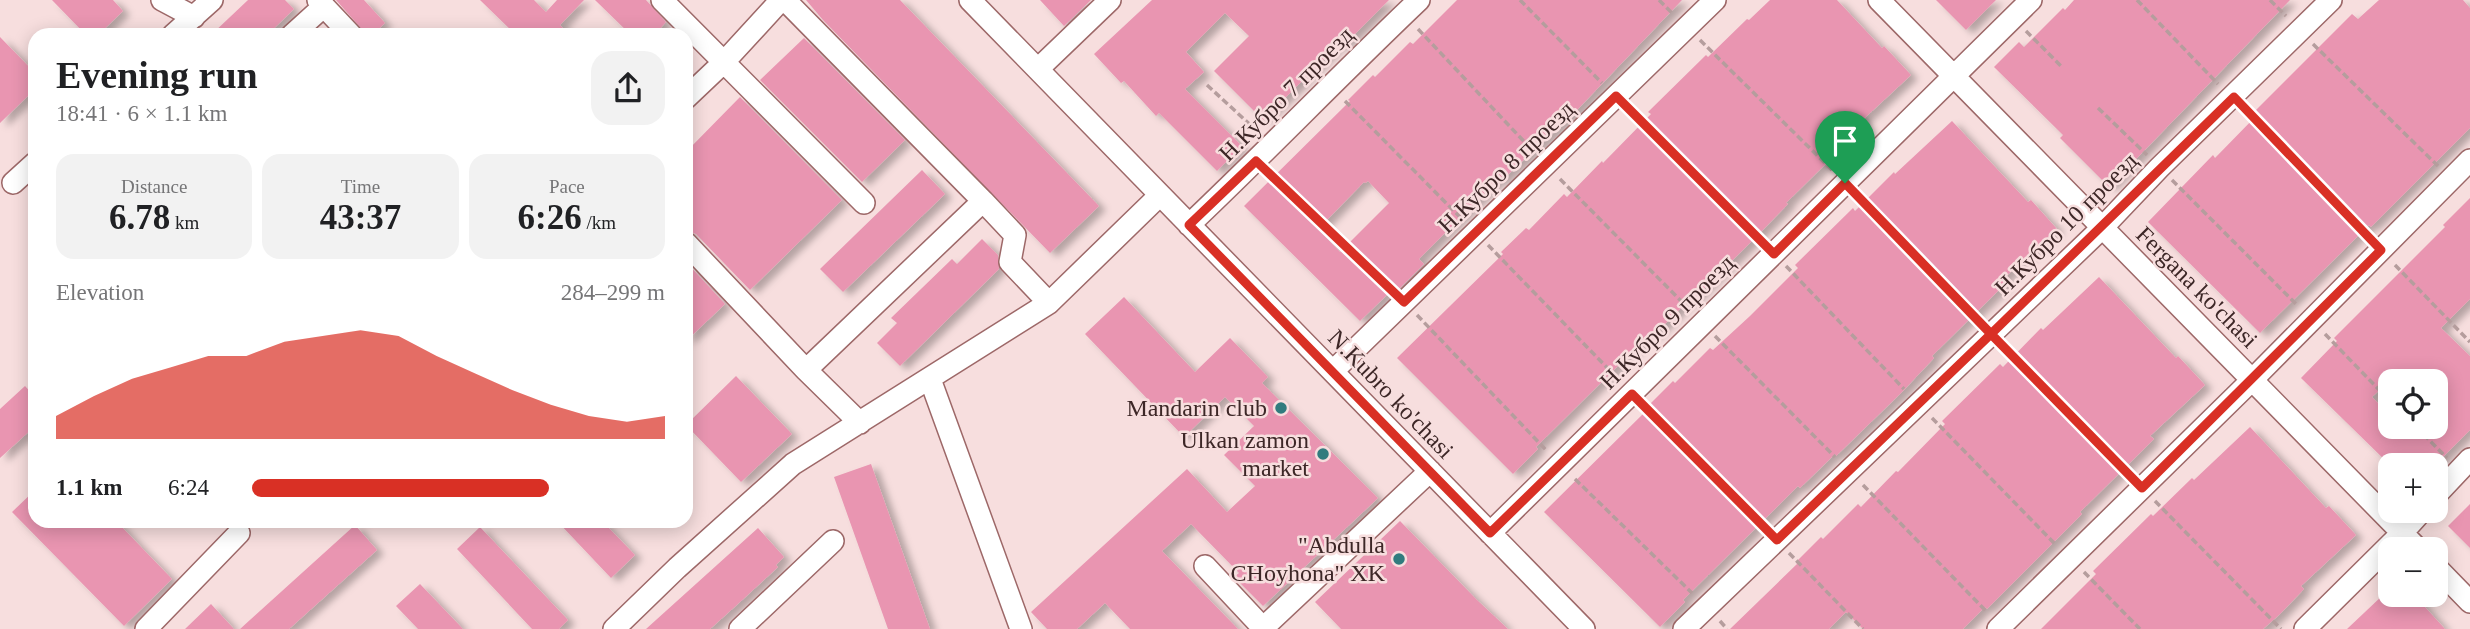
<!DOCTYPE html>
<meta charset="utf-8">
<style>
body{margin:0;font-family:Georgia,serif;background:#f2f2f2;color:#202124;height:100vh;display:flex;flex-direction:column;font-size:26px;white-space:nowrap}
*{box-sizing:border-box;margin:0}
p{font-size:23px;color:#757577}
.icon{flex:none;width:38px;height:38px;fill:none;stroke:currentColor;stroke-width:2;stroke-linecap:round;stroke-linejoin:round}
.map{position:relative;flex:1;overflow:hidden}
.sheet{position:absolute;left:28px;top:28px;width:665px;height:500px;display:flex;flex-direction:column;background:#fff;border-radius:21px;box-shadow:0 4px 18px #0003}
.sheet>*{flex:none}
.fabs{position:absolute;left:2378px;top:369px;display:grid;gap:14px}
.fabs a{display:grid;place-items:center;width:70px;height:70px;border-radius:14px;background:#fff;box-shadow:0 4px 18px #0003;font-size:35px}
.pin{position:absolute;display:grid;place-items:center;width:60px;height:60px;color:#fff;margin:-72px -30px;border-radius:50% 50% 50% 0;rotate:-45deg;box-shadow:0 0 7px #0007}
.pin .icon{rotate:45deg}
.round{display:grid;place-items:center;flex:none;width:74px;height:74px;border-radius:21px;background:#f2f2f2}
.overview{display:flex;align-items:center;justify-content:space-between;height:119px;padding:0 28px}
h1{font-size:38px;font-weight:700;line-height:52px}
.metrics{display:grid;grid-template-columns:repeat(3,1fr);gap:10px;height:119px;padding:7px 28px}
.metrics div{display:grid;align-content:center;border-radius:18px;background:#f2f2f2;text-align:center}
.metrics b{font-size:35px;font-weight:700}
.metrics small{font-size:19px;font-weight:400}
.metrics p{font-size:19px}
.chart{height:196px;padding:14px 28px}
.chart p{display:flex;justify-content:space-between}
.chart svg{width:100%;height:126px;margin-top:7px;fill:#d93025;opacity:.7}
ul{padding:0 28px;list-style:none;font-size:23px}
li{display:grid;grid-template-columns:112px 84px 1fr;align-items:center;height:52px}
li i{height:18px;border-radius:9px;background:#d93025}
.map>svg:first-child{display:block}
.building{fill:#e995b1;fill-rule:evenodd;filter:url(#shadow)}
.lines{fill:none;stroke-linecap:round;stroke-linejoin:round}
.minor-casing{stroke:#9d6868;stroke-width:24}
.path{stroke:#b59d9d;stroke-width:3.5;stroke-dasharray:7 3.5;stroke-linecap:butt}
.minor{stroke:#fff;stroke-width:21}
.route-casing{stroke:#fff;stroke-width:14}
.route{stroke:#d93025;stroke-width:9}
.poi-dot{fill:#317b7e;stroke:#f7dede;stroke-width:2.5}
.labels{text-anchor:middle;stroke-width:5;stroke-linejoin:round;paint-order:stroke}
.street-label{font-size:24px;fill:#3d2727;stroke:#f7dede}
.poi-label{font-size:24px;fill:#3d2727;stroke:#f7dede;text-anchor:end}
</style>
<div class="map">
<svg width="2470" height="629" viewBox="0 0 2470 629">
<defs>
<filter id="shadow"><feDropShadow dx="7" dy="4" stdDeviation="3.5" flood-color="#0004"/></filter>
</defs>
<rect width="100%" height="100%" fill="#f7dede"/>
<path class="building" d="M52,0H113L123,11L98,35H86Z
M248,0H285L294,9L267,35H211Z
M336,0H364L385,23L372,35H367Z
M480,0H534L546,12L557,0H584L560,25L569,35H516Z
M595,0H646L666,22L654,35H631Z
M806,0H900L1099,206L1050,253L823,20Z
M1040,0H1091L1064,26Z
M1152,0H1389L1343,46L1340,43L1263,120L1214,71L1249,36L1225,13L1186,52L1204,72L1185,89L1242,146L1217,171L1159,113L1156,116L1124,81L1121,83L1094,54Z
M1457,0H1682L1576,111L1500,182L1498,180L1419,259L1424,264L1399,289L1396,286L1360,321L1244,206L1350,101L1348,100L1373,75L1375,77L1410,42L1413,44ZM1368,181L1389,203L1340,252L1318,229L1364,182L1365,183Z
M1770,0H1837L1882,48L1884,46L1911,75L1856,126L1860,130L1786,203L1788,204L1754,239L1690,302L1688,301L1654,335L1651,333L1536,447L1538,449L1513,474L1397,358L1503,254L1501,252L1526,228L1529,230L1564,194L1567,197L1602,161L1603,163L1651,114L1648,112L1706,55L1708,57L1747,19L1749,20Z
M1936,0H1996L1966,30Z
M2074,0H2290L2109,187L2060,138L2063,135L1994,67L2019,42L2024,47L2063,8L2065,10Z
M2379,0H2463L2470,8V128L2371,227L2369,225L2260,333L2148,222L2213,155L2215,158L2257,115L2254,112L2352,14L2358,19Z
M0,37L35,73V89L0,123Z
M804,38L905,140L862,182L760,80Z
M740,97L842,200L750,290L696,234L686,230V152Z
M1952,121L2028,202L2031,200L2057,229L2003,279L2006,283L1932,356L1934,358L1901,393L1836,456L1835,454L1800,488L1798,486L1683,600L1685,602L1660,627L1544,512L1650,407L1648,406L1673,381L1675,383L1710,348L1713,350L1750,316L1798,268L1795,265L1853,208L1855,211L1894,172L1895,174Z
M922,170L945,194L843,292L820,269Z
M2470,198V299L2441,328L2470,356V430L2434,466H2391L2301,378L2337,341L2334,338L2445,227L2443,225ZM2388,382H2436V427H2390V415L2372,397Z
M982,239L998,255L999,269L900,366L877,343L897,323L891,318L952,259L957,264Z
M686,262L725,304L686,341Z
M2099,277L2176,358L2178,356L2205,385L2150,436L2154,439L2080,512L2082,514L1987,609L1985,607L1963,629H1863L1846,612L1829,629H1730L1797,564L1796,562L1821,537L1823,539L1858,504L1861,507L1896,471L1898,472L1945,424L1942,421L2000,364L2003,367L2041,328L2043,330Z
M1124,297L1195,372L1230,338L1268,377L1262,383L1378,498L1263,606L1234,577L1239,573L1191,524L1162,551L1238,629H1130L1105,603L1077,629H1047L1031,612L1187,469L1227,512L1255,486L1224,455L1254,426L1225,397L1184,437L1085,334Z
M736,376L792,434L741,482L686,425Z
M25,386L35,397V426L0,458V409Z
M2250,427L2326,508L2329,506L2356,535L2301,586L2304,589L2280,614L2263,629H2041L2096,574L2093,571L2151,514L2153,516L2192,478L2194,480Z
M871,464L930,629H888L834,477Z
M35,490V522H117L172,579L124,626L12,512Z
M2470,504V548L2448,526Z
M1400,521L1477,600L1508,629H1341L1315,602Z
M558,522H603L635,555L611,578Z
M355,525L377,550L289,629H240Z
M480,527L568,620L559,629H532L457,549Z
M758,528L784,557L776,565L778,567L740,602L710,629H646Z
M420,584L463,629H418L396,606Z
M2383,595H2414L2445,629H2347Z
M211,604L234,629H185Z"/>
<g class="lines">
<g class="minor-casing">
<path id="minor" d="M162,0L194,17
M318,0L351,35
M662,0L864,203
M785,0L983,201
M970,0L1584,629
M1879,0L2419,550
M173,35L212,0
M292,35L324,6
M1038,69L1110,0
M686,98L724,62L781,0
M13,183L35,163
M1189,225C1267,151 1341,74 1419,0
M686,243L806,370L860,423
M806,370L983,201L1015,235L1010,262L1049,303
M1333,371L1715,0
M930,379L1021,629
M2436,495L2470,459
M1490,533L2031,0
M1205,566L1263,628L1430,471
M2436,567L2470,602
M146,629L239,533
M614,629L677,568L793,464L1049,303L1160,195
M740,629L833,541
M1684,629L2102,228L2159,168L2331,0
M1998,629L2252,380L2470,160
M2305,629L2403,532L2422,511"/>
</g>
<path class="path" d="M1520,0L1602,83
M1659,0L1672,13
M2137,0L2218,84
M2270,0L2286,16
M1418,29L1533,151
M2026,31L2061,66
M1700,40L1832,170
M2313,44L2438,166
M1207,85L1257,131
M1345,101L1463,220
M2098,108L2147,155
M1630,110L1761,241
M2247,111L2368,237
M1270,175L1389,287
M1560,179L1690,310
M2172,180L2298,306
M1859,198L1978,320
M1488,245L1619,380
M2395,265L2470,342
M1786,266L1904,389
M1417,315L1547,451
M2325,334L2390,401
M1715,336L1835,457
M2005,348L2127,473
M1644,406L1764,528
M1932,418L2056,545
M2416,427L2447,458
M1575,479L1692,593
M1863,485L1987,612
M2155,501L2281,629
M1789,553L1863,629
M2084,572L2140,629
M1720,621L1727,629"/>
<use href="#minor" class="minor"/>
</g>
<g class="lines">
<g class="route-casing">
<path id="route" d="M1845,183L1774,254L1616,96L1404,302L1256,161L1189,225L1490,533L1632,394L1777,540L1991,334L2142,488L2381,250L2234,97L1991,334L1845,183"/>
</g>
<use href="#route" class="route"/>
</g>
<g class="poi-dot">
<circle cx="1281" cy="408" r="7"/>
<circle cx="1323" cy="454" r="7"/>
<circle cx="1399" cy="559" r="7"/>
</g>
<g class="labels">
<g class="street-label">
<text transform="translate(1286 94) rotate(-45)" y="8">Н.Кубро 7 проезд</text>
<text transform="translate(1506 167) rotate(-44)" y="8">Н.Кубро 8 проезд</text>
<text transform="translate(2066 224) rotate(-45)" y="8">Н.Кубро 10 проезд</text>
<text transform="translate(2197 287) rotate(45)" y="8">Fergana ko'chasi</text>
<text transform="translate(1667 322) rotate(-45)" y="8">Н.Кубро 9 проезд</text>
<text transform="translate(1391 394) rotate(46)" y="8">N.Kubro ko'chasi</text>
</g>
<g class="poi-label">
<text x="1267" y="416">Mandarin club</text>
<text x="1309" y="448">Ulkan zamon<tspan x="1309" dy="28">market</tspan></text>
<text x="1385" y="553">"Abdulla<tspan x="1385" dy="28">CHoyhona" XK</tspan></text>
</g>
</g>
</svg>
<div class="fabs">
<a><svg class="icon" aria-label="locate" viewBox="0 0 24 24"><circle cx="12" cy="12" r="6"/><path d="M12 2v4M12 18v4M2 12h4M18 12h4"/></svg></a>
<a>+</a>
<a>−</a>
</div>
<div class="pin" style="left:1845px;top:183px;background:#1e9e55"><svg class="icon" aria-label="arrive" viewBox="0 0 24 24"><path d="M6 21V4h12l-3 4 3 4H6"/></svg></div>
<section class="sheet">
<div class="overview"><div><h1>Evening run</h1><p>18:41 · 6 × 1.1 km</p></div><a class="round"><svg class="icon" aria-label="share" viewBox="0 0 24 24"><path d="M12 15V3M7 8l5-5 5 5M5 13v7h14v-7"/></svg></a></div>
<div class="metrics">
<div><p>Distance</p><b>6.78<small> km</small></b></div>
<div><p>Time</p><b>43:37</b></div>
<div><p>Pace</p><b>6:26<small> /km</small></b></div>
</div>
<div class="chart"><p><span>Elevation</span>284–299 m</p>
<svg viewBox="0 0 160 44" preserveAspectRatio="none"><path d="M0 44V36L10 29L20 23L30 19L40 15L50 15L60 10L70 8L80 6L90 8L100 15L110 21L120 27L130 32L140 36L150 38L160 36V44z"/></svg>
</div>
<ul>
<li><b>1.1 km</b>6:24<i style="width:72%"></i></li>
</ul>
</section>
</div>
